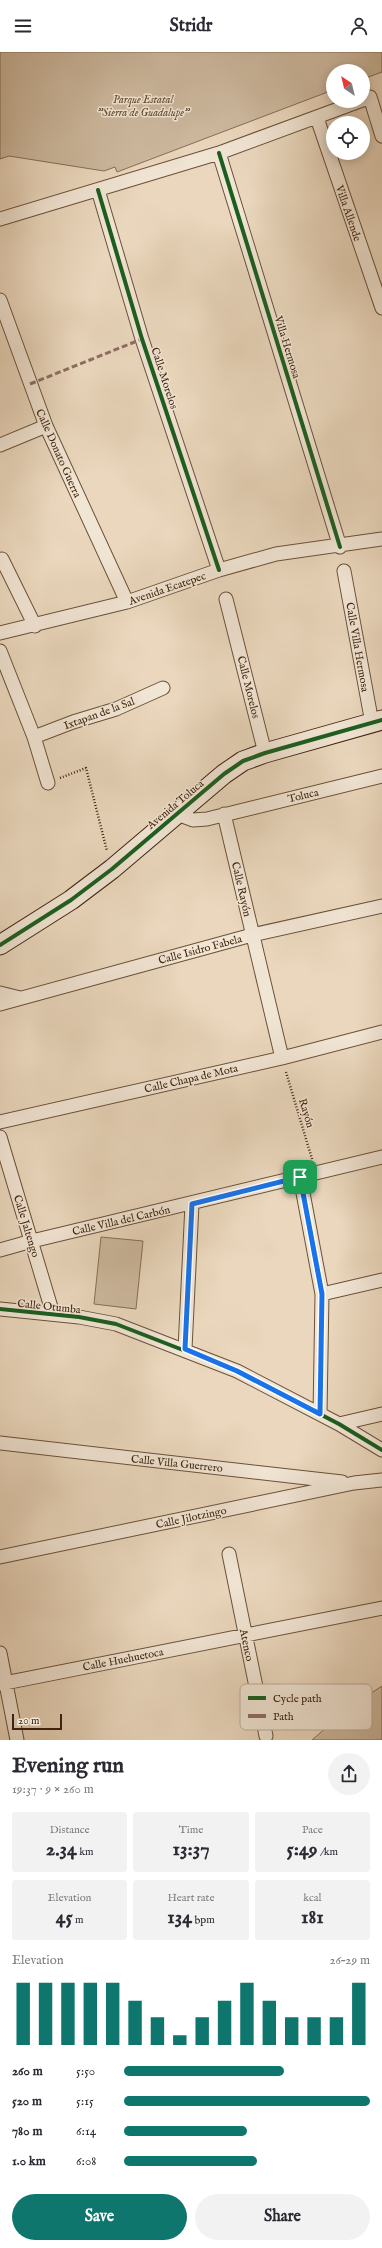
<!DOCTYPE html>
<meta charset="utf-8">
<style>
body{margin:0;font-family:"IM FELL English",serif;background:#f2f2f3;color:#2b2b33;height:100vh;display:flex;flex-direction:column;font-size:15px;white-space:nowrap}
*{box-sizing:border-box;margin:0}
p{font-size:13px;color:#7c7c81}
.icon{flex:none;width:22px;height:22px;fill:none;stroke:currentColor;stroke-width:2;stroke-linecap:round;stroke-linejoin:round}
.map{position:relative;height:1688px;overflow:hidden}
.sheet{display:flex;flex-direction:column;background:#fff;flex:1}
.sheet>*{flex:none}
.needle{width:26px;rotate:325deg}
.fabs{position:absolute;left:326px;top:12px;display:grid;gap:8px}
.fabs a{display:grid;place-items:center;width:44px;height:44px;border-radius:50%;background:#fff;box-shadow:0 2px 10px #0003;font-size:20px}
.scale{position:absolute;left:12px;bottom:10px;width:50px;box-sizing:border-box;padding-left:4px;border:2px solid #40240f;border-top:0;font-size:11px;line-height:14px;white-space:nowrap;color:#40240f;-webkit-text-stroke:3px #f1e5d4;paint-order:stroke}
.pin{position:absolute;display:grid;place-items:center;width:34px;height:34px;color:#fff;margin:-17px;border-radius:8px;box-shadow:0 2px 6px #0006}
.round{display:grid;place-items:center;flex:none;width:42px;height:42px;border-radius:21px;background:#f2f2f3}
.head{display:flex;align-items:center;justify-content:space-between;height:68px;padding:0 12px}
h1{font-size:22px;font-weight:800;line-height:30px}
.metrics{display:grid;grid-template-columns:repeat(3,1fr);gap:6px;height:68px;padding:4px 12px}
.metrics div{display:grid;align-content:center;border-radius:4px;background:#f2f2f3;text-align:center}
.metrics b{font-size:20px;font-weight:800}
.metrics small{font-size:11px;font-weight:400}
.metrics p{font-size:11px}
.chart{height:112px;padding:8px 12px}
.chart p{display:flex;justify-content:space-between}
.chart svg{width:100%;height:72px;margin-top:4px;stroke:#0f766e;stroke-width:6}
.cta{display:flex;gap:8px;margin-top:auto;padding:8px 12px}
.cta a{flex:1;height:46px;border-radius:24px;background:#0f766e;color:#fff;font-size:16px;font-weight:800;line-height:46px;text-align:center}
.cta a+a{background:#f2f2f3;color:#2b2b33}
ul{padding:0 12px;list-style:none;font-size:13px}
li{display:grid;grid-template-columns:64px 48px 1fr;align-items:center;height:30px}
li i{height:10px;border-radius:5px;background:#0f766e}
header{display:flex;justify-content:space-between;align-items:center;height:52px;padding:0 12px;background:#fff;font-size:18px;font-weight:800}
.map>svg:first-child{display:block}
.green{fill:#cdb99f;stroke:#866e57}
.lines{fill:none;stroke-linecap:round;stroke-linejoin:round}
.street-casing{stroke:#6a513a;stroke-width:15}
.secondary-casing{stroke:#40240f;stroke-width:21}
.path{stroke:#40240f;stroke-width:2.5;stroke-dasharray:1 2;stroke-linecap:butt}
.street{stroke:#f1e5d4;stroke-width:13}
.secondary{stroke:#f1e5d4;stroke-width:19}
.quiet{stroke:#8d6e63;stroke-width:3;stroke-dasharray:6 3;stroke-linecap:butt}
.cycleway-casing{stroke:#f1e5d4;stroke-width:6}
.cycleway{stroke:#1b5e20;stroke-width:4}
.route-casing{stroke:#fff;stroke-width:8}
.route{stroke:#1a73e8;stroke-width:5}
.labels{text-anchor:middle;stroke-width:3;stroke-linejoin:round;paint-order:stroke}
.park-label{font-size:11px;font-style:italic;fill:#634933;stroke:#f1e5d4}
.street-label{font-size:11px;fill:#40240f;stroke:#f1e5d4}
.key{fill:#f1e5d4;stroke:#bcab99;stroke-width:1}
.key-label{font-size:11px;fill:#40240f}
</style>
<header><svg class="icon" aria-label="menu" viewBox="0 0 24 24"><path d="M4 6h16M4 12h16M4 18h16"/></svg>Stridr<svg class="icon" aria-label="person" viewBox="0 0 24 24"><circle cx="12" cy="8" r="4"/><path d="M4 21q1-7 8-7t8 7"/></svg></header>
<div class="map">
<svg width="382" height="1688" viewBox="0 0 382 1688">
<rect width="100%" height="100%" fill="#ead7bd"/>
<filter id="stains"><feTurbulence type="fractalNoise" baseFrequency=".005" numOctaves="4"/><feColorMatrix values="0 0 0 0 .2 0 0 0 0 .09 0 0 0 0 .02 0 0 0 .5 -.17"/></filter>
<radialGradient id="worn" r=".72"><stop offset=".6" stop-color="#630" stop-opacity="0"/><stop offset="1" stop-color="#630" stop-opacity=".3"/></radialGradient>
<path class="green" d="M0,0H382V20L363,27V19H333V38L117,120L115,115L104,119L9,104L0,107Z
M101,1185L143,1189L136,1257L94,1252Z
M382,1634V1688H312L351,1654Z"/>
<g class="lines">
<g class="street-casing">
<path id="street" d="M363,48L370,45L382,84
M317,66L382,256
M219,101L340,495
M98,138L142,287L219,518
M0,167L219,101L360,49
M0,248L46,374L127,550
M0,393L46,374
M2,507L35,574
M344,519L372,671
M226,547L265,701
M0,581L127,550L219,518L276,502L382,487
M0,599L34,685L48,731
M34,685L73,670L116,657L163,636
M177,762L193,768L207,767L382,724
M224,762L282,1006
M0,941L20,946
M0,952L252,883L382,854
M0,1070L282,1006L382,980
M0,1085L53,1262
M300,1125L322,1242L320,1362
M0,1198L32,1189L382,1105
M322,1242L382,1228
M0,1257L79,1265L116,1272L237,1319L339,1372L382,1398
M185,1297L192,1152
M339,1372L382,1362
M0,1391L342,1430
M229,1502L266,1684
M0,1505L354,1431L382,1428
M0,1601L17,1688
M0,1632L382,1556"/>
</g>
<g class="secondary-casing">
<path id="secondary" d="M0,893L71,848L112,817L224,722L243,709L265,701L382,668"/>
</g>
<path class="path" d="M60,726L86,716L107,799
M286,1020L312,1107"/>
<use href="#street" class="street"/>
<use href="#secondary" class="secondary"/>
<path class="quiet" d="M30,332L142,287"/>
<g class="cycleway-casing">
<path id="cycleway" d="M219,101L340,495
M98,138L142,287L219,518
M0,893L71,848L112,817L224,722L243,709L265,701L382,668
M0,1257L79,1265L116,1272L237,1319L339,1372L382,1398"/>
</g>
<use href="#cycleway" class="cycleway"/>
</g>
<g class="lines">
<g class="route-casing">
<path id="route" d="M300,1125L322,1242L320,1362L237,1319L185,1297L192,1152Z"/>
</g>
<use href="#route" class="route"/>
</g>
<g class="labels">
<g class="park-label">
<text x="143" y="51">Parque Estatal<tspan x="143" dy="13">"Sierra de Guadalupe"</tspan></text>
</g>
<g class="street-label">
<text transform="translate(349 161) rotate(71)" y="4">Villa Allende</text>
<text transform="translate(288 295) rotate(73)" y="4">Villa Hermosa</text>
<text transform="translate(165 326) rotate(72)" y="4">Calle Morelos</text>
<text transform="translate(59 401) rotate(66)" y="4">Calle Donato Guerra</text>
<text transform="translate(167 536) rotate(-19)" y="4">Avenida Ecatepec</text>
<text transform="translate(358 595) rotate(80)" y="4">Calle Villa Hermosa</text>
<text transform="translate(249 635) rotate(76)" y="4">Calle Morelos</text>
<text transform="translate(99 661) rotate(-20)" y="4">Ixtapan de la Sal</text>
<text transform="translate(303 743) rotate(-13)" y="4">Toluca</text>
<text transform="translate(175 752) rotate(-40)" y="4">Avenida Toluca</text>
<text transform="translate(242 837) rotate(77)" y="4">Calle Rayón</text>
<text transform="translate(200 897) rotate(-15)" y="4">Calle Isidro Fabela</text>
<text transform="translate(191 1026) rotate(-13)" y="4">Calle Chapa de Mota</text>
<text transform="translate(307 1061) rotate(73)" y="4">Rayón</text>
<text transform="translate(121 1168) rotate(-13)" y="4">Calle Villa del Carbón</text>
<text transform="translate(27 1174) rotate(73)" y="4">Calle Jaltengo</text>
<text transform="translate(49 1254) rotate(6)" y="4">Calle Otumba</text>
<text transform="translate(177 1411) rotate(6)" y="4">Calle Villa Guerrero</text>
<text transform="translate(191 1465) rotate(-12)" y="4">Calle Jilotzingo</text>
<text transform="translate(247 1593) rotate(78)" y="4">Atenco</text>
<text transform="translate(123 1607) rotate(-11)" y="4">Calle Huehuetoca</text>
</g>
</g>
<rect x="240" y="1632" width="132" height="46" rx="6" class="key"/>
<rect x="248" y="1644" width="18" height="4" fill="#1b5e20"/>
<rect x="248" y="1662" width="18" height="4" fill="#8d6e63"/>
<g class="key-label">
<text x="273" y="1650">Cycle path</text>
<text x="273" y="1668">Path</text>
</g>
<rect width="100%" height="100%" filter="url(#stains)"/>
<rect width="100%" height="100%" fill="url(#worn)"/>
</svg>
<div class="fabs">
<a><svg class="needle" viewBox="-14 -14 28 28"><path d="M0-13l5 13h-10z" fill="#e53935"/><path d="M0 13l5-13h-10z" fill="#7c7c81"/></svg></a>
<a><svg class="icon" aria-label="locate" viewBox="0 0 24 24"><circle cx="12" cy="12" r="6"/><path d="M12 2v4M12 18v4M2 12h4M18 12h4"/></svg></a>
</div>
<div class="scale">20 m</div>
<div class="pin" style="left:300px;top:1125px;background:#1e9e55"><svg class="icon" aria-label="arrive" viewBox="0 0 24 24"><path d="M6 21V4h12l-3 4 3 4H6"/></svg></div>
</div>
<section class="sheet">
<div class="head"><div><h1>Evening run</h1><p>19:37 · 9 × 260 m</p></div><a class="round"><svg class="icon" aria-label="share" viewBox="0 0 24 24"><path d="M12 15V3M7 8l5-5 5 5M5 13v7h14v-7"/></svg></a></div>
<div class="metrics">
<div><p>Distance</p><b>2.34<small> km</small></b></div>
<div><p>Time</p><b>13:37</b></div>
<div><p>Pace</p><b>5:49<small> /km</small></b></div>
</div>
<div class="metrics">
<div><p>Elevation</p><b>45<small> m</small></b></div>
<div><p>Heart rate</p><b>134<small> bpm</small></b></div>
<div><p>kcal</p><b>181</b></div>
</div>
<div class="chart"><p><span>Elevation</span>26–29 m</p>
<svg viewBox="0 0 160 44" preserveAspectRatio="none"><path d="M5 44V6M15 44V6M25 44V6M35 44V6M45 44V6M55 44V17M65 44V27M75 44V38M85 44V27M95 44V17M105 44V6M115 44V17M125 44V27M135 44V27M145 44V27M155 44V6"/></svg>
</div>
<ul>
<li><b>260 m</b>5:50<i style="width:65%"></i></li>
<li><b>520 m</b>5:15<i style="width:100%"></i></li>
<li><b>780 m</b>6:14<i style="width:50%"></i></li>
<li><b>1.0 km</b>6:08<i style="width:54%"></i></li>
</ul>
<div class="cta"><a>Save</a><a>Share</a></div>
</section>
